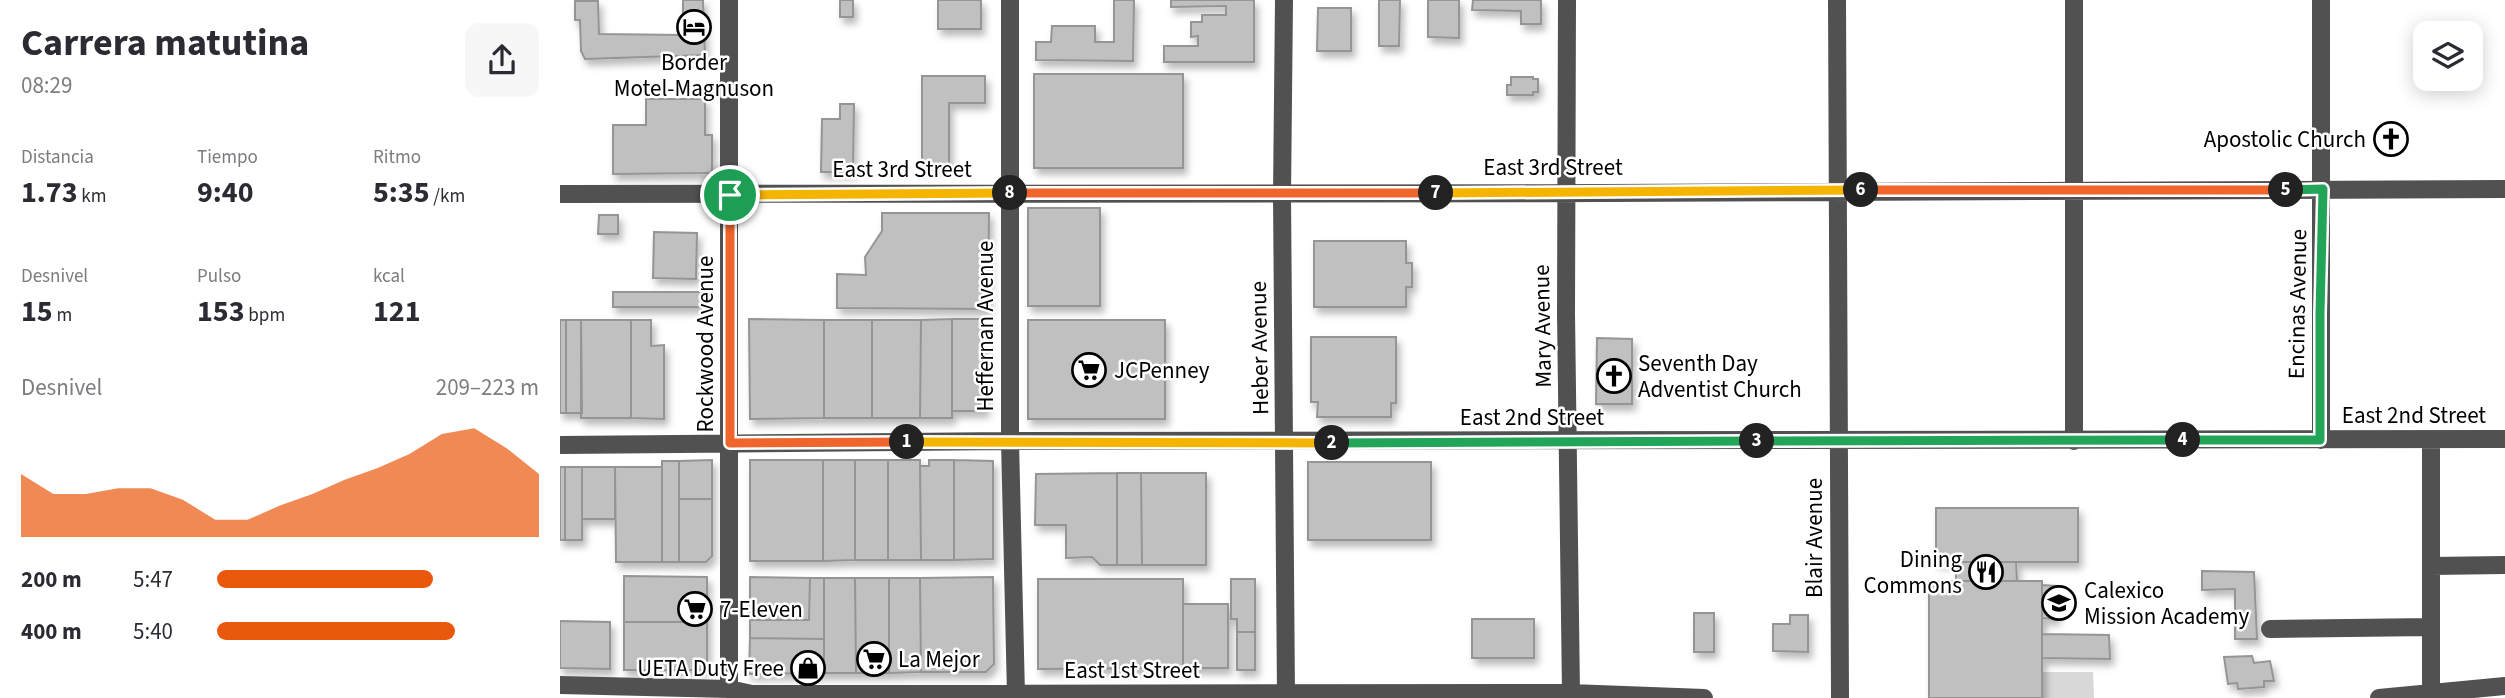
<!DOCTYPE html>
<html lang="es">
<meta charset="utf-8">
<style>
body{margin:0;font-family:"Source Sans 3",sans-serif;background:#f7f7f7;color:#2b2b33;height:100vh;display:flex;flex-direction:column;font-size:26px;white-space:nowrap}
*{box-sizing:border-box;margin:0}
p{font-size:23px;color:#7c7c81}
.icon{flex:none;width:38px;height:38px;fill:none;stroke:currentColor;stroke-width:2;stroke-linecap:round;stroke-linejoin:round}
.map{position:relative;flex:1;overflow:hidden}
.details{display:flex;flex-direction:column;background:#fff;width:560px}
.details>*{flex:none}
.buttons{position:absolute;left:1853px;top:21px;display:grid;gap:14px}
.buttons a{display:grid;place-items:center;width:70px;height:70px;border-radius:14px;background:#fff;box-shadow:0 4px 18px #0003;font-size:35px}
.pin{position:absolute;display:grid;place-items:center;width:60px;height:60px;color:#fff;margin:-30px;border:4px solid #fff;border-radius:50%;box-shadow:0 2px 7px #0007}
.km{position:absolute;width:35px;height:35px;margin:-18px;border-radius:50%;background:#222;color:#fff;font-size:19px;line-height:35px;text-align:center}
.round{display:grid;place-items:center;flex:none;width:74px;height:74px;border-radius:14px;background:#f7f7f7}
.headline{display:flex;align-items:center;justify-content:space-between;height:119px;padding:0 21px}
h1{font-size:38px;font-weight:700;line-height:52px}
.metrics{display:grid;grid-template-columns:repeat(3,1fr);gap:10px;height:119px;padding:7px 21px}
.metrics div{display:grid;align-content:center}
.metrics b{font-size:30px;font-weight:700}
.metrics small{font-size:19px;font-weight:400}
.metrics p{font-size:19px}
.chart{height:196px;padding:14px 21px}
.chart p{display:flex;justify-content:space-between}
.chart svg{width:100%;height:126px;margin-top:7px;fill:#ea580c;opacity:.7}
ul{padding:0 21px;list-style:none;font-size:23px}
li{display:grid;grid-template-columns:112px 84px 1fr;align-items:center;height:52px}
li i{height:18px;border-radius:9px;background:#ea580c}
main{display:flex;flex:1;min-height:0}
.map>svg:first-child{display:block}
.green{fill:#d8d8d8}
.building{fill:#c0c0c0;stroke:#959595;stroke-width:2;filter:url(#shadow)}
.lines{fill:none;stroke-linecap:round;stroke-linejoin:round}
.minor{stroke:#515151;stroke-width:18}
.split-1-casing{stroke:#fff;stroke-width:14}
.split-2-casing{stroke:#fff;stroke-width:14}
.split-3-casing{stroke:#fff;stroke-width:14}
.split-4-casing{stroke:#fff;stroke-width:14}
.split-5-casing{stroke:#fff;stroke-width:14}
.split-6-casing{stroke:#fff;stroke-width:14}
.split-7-casing{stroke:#fff;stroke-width:14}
.split-8-casing{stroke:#fff;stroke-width:14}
.split-9-casing{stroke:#fff;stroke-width:14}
.split-1{stroke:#f0652b;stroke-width:9}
.split-2{stroke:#f5b400;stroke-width:9}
.split-3{stroke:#22a559;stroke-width:9}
.split-4{stroke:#22a559;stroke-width:9}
.split-5{stroke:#22a559;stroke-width:9}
.split-6{stroke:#f0652b;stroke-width:9}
.split-7{stroke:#f5b400;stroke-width:9}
.split-8{stroke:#f0652b;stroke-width:9}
.split-9{stroke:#f5b400;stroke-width:9}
.labels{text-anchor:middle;stroke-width:5;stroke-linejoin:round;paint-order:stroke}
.poi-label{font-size:23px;fill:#000;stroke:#fff;text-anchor:start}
.street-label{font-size:23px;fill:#000;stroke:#fff}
</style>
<main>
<section class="details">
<div class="headline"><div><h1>Carrera matutina</h1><p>08:29</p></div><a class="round"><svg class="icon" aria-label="share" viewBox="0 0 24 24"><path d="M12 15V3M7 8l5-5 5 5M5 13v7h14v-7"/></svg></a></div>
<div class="metrics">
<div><p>Distancia</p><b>1.73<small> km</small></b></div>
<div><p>Tiempo</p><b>9:40</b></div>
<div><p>Ritmo</p><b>5:35<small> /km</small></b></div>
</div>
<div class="metrics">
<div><p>Desnivel</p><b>15<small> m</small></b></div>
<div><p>Pulso</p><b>153<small> bpm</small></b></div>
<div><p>kcal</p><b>121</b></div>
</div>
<div class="chart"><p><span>Desnivel</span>209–223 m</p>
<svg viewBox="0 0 160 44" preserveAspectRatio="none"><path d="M0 44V22L10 29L20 29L30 27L40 27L50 31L60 38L70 38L80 33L90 29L100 24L110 20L120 15L130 8L140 6L150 13L160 22V44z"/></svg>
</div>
<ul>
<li><b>200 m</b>5:47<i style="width:67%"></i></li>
<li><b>400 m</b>5:40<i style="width:74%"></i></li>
</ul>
</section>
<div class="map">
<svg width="1945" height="698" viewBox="0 0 1945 698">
<defs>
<filter id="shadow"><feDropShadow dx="3.5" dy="6" stdDeviation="3.5" flood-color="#0004"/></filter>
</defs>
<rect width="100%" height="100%" fill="#fff"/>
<path class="green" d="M1482,672H1533L1534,698H1482Z"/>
<path class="building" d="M123,0H143L145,55L25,59L21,51L20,20H15V1H38L39,34L123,35Z
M280,0H293V17H280Z
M378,0H421V29H378Z
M554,0H574L573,61L476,60V42H491L492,26H535V42H554Z
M611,0H694V62H604V46H638V36L631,37V22H642V15H666V6L611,7Z
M819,0H840L839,46H819Z
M868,0H899V38L868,37Z
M913,0H981V24H961V11L912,10Z
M758,8H791V51H757Z
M474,74H623V168H474Z
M362,76H425V103H389V166H362Z
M951,77H973V79H978V92H973V95H947V85H951Z
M86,99H145V135H152V173L53,174V125H86Z
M280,104H294L293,172H261L262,119H280Z
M468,208H540V306H468Z
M322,213H429L428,309L277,308V274L306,275L305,257L322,231Z
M39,215H58V234H38Z
M94,232L137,233L136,279L93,278Z
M754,241H846V263H852V287H846V307H754Z
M53,292H144V307H53Z
M189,319L264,320V418L190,419Z
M392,319V418H360L361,320Z
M392,319H425V411H392Z
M0,320H6V413H0Z
M6,320H21L22,413H6Z
M21,320H71V418H21Z
M71,320H91V346L104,345V419L71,418Z
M264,320H312V418H264Z
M312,320H361L360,418H312Z
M468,320H605V419H468Z
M751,337H836V403H831V417H757L758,402H751Z
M1037,338L1072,339V404H1036Z
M152,460V499H119V461Z
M190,460H263V561H190Z
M263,460H295V560L263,561Z
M295,460H328V560H295Z
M328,460H360L361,560H328Z
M369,460H394V560H361L360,466H369Z
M394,460L433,461V559L394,560Z
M102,461H119V562H102Z
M748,462H871V540H748Z
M0,467H5V540H0Z
M5,467H22V540H5Z
M22,467H55V519H22Z
M55,467H102V562H56Z
M557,473V565H540L532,557L506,558V525H475L476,474Z
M557,473H581L582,565H557Z
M581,473H646V565H582Z
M119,499H152V556L146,562H119Z
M1376,508H1518V562H1376Z
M1396,562H1456L1457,581H1396Z
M1642,571L1694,572L1697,639H1675V589L1642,590Z
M64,576L147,577V622H64Z
M190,577L250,578L249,620H190Z
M433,577L434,664L426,672H361L360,578Z
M250,578H264V639L190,638V620H249Z
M264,578H295L296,673H264Z
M295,578H329V673H296Z
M329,578H360L361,672L329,673Z
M478,579H623V668L478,669Z
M671,579H695V632H677V619H671Z
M1369,581H1482V698H1369Z
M1482,585L1496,586V619L1482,618Z
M623,604H668V668H623Z
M1134,613H1154V652H1134Z
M1230,615H1248V652L1213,651V624H1230Z
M912,619H974V658H912Z
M0,621L50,622V669L0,668Z
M64,622H147V670H64Z
M677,632H695V670H677Z
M1482,634L1549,635L1550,659L1482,658Z
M190,638L264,639V673L189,674Z
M1692,656L1694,663L1710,661L1714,681H1704V687L1678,689L1677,683L1668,684L1664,657Z"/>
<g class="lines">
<path class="minor" d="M450,0V441L456,695L458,698
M724,0L722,195L726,695
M1007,0L1006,314L1011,693
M1277,0L1280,698
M0,194C648,198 1297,190 1945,189
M1761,440C1760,293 1762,147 1761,0
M1871,440V693
M1514,441V0
M0,445L450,441L1945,439
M1871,566L1945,565
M1710,629L1871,627
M0,685L169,689L192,694L1011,693L1144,698
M169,689V0
M1819,698L1945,686"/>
</g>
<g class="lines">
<g class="split-1-casing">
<path id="split-1" d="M170,195V443L347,442"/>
</g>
<g class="split-2-casing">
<path id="split-2" d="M347,442L772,443"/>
</g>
<g class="split-3-casing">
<path id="split-3" d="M772,443L1197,441"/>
</g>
<g class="split-4-casing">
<path id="split-4" d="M1197,441L1623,440"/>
</g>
<g class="split-5-casing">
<path id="split-5" d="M1623,440H1760V314L1763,189L1726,190"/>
</g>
<g class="split-6-casing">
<path id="split-6" d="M1301,190H1726"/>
</g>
<g class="split-7-casing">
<path id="split-7" d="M876,193L1301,190"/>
</g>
<g class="split-8-casing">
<path id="split-8" d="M450,193H876"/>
</g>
<g class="split-9-casing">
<path id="split-9" d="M170,195L450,193"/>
</g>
<use href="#split-1" class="split-1"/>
<use href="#split-2" class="split-2"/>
<use href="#split-3" class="split-3"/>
<use href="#split-4" class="split-4"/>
<use href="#split-5" class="split-5"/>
<use href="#split-6" class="split-6"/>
<use href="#split-7" class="split-7"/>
<use href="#split-8" class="split-8"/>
<use href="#split-9" class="split-9"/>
</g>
<defs>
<g id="hotel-ring" transform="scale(1.75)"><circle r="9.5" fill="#fff" stroke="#000" stroke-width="1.5"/><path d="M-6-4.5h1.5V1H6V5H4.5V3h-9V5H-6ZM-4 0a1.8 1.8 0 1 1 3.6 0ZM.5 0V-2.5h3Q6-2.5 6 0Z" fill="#000"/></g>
<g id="church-ring" transform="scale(1.75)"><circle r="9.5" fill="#fff" stroke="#000" stroke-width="1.5"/><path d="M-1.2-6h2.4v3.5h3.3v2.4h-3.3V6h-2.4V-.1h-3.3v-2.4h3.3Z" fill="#000"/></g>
<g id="supermarket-ring" transform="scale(1.75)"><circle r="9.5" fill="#fff" stroke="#000" stroke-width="1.5"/><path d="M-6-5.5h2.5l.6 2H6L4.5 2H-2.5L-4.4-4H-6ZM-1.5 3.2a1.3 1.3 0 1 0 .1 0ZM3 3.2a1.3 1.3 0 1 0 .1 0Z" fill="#000"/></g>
<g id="restaurant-ring" transform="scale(1.75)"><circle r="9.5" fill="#fff" stroke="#000" stroke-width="1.5"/><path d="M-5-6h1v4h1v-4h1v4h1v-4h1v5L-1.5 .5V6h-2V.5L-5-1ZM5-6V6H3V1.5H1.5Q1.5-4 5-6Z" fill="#000"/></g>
<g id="school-ring" transform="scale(1.75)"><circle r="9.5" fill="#fff" stroke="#000" stroke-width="1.5"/><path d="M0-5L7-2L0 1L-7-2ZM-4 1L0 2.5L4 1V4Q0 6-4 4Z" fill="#000"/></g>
<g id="shop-ring" transform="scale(1.75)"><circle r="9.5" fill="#fff" stroke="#000" stroke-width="1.5"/><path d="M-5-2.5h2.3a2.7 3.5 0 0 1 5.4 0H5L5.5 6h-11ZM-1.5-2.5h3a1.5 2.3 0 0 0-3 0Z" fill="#000"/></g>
</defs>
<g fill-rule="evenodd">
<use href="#hotel-ring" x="134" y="27"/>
<use href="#church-ring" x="1831" y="139"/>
<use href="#supermarket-ring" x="529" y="370"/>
<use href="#church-ring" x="1054" y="376"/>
<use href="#restaurant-ring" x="1426" y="572"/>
<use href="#school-ring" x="1499" y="603"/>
<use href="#supermarket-ring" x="135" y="609"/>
<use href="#supermarket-ring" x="314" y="659"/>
<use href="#shop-ring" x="248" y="668"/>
</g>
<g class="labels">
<g class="poi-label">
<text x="134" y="70" text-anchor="middle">Border<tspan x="134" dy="26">Motel-Magnuson</tspan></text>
<text x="1806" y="147" text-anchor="end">Apostolic Church</text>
<text x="1078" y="371">Seventh Day<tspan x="1078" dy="26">Adventist Church</tspan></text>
<text x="554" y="378">JCPenney</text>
<text x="1402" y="567" text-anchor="end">Dining<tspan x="1402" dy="26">Commons</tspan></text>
<text x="1524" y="598">Calexico<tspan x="1524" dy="26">Mission Academy</tspan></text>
<text x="160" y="617">7-Eleven</text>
<text x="338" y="667">La Mejor</text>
<text x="224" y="676" text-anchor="end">UETA Duty Free</text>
</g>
<g class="street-label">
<text x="993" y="175">East 3rd Street</text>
<text x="342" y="177">East 3rd Street</text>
<text transform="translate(1737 304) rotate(-89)" y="8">Encinas Avenue</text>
<text transform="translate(425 326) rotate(-90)" y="8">Heffernan Avenue</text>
<text transform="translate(982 326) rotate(-91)" y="8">Mary Avenue</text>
<text transform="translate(145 344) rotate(-90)" y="8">Rockwood Avenue</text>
<text transform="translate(699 348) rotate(-91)" y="8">Heber Avenue</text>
<text x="1854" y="423">East 2nd Street</text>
<text x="972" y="425">East 2nd Street</text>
<text transform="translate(1254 538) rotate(-90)" y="8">Blair Avenue</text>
<text x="572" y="678">East 1st Street</text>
</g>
</g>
</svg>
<div class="buttons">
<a><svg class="icon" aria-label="layers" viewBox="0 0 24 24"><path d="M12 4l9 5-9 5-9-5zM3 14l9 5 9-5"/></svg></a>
</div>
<div class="pin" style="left:170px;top:195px;background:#1e9e55"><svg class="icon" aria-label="arrive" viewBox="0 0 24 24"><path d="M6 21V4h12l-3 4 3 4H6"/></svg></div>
<b class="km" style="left:347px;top:442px">1</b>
<b class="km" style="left:772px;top:443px">2</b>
<b class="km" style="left:1197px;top:441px">3</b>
<b class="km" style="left:1623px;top:440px">4</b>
<b class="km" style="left:1726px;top:190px">5</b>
<b class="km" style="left:1301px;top:190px">6</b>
<b class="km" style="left:876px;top:193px">7</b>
<b class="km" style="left:450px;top:193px">8</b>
</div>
</main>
